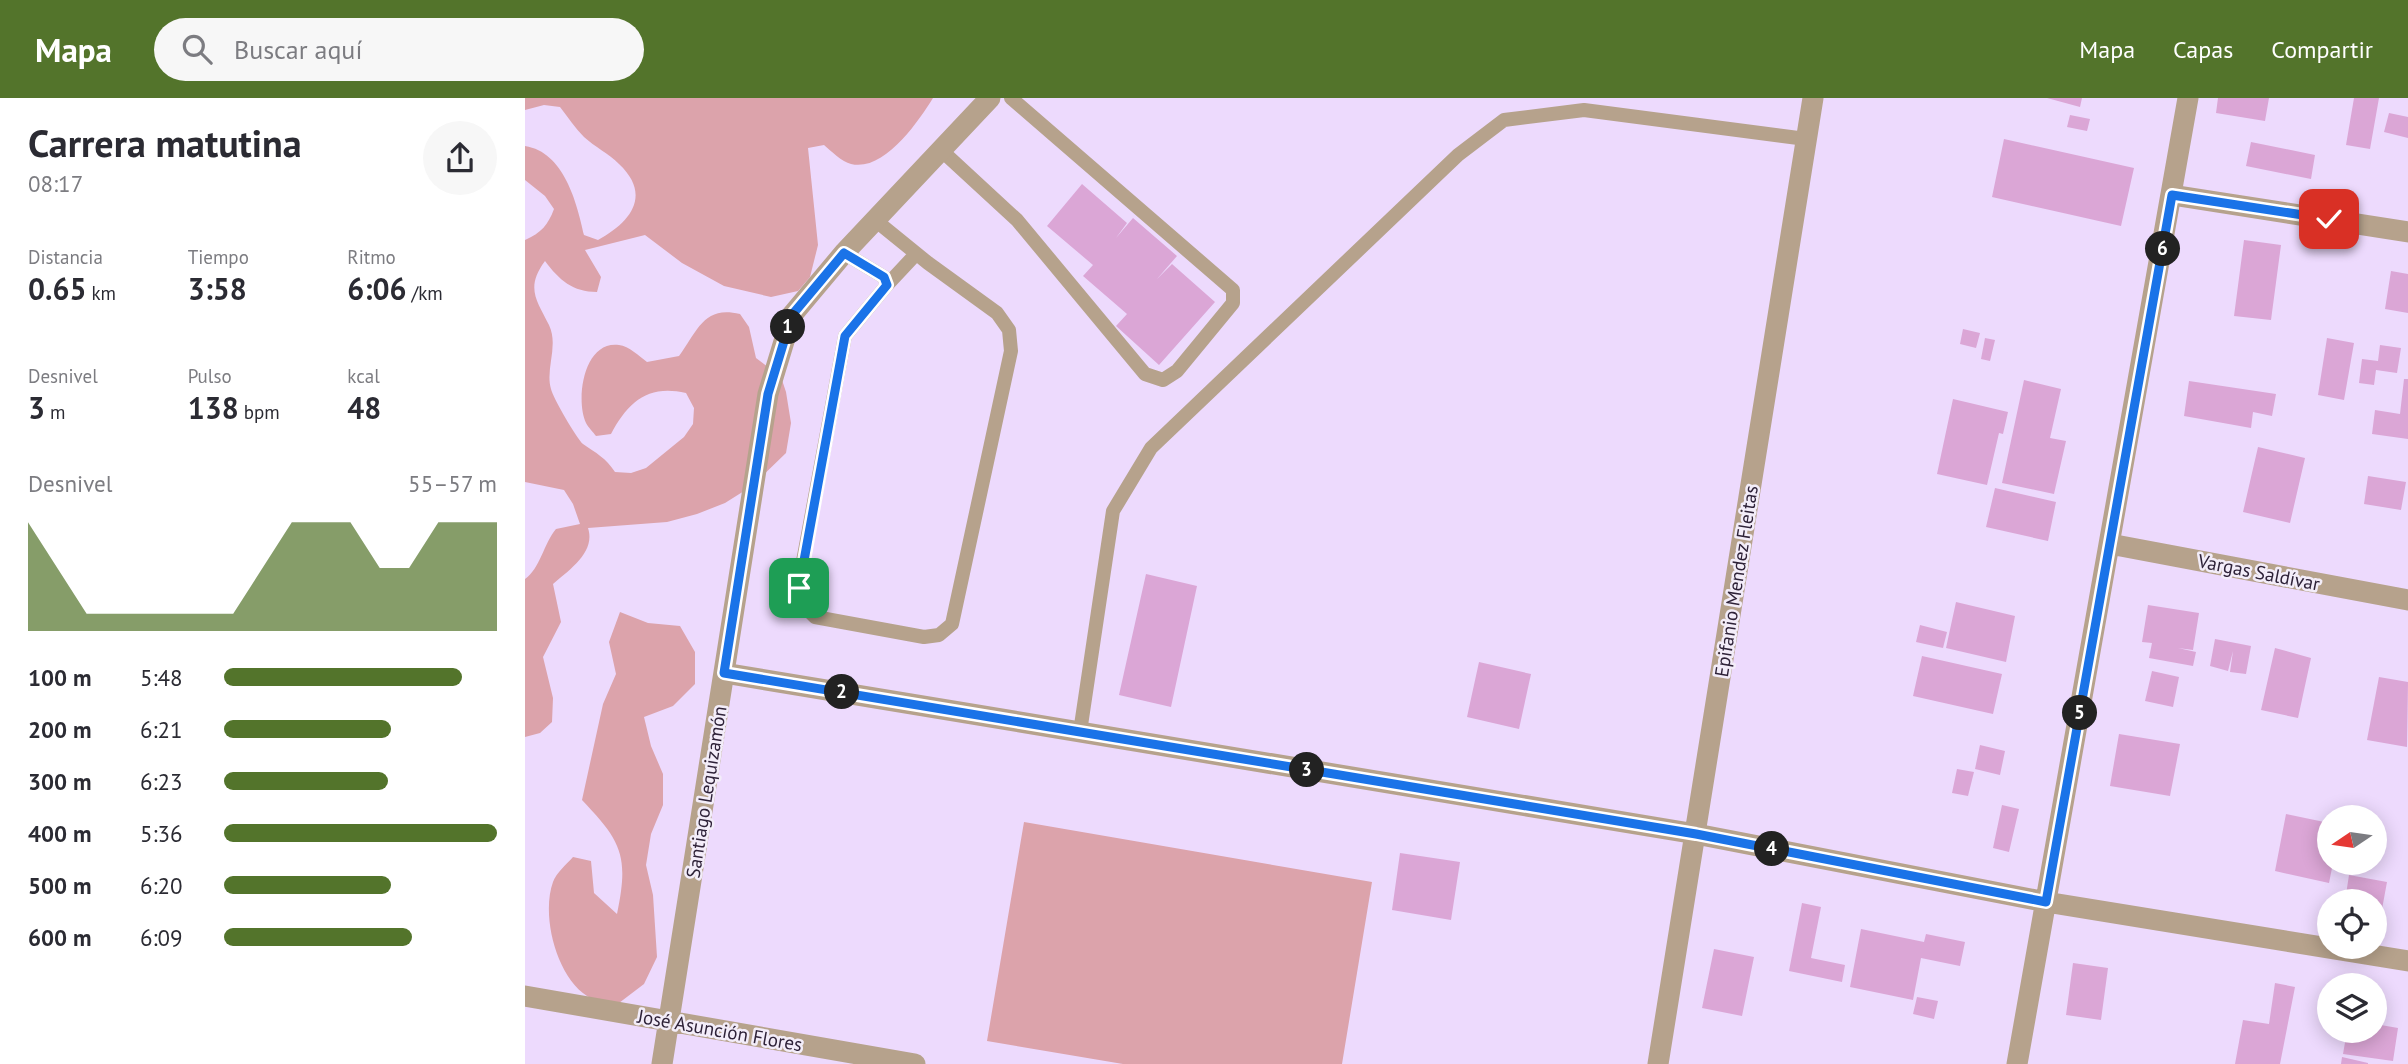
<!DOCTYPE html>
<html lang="es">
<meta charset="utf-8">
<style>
body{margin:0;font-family:"PT Sans",sans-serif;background:#f7f7f7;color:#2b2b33;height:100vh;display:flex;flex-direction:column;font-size:26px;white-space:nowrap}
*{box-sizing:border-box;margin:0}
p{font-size:23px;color:#7c7c81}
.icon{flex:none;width:38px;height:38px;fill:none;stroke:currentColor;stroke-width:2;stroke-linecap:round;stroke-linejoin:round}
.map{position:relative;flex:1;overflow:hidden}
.sheet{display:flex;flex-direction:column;background:#fff;width:525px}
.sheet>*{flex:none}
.needle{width:46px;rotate:257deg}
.fabs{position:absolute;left:1792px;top:707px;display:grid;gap:14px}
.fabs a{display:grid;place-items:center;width:70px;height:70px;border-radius:50%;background:#fff;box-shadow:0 4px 18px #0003;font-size:35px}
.pin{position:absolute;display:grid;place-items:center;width:60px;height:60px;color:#fff;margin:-30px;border-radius:14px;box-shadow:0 4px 10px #0006}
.km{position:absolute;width:35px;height:35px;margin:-18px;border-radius:50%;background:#222;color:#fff;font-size:19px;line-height:35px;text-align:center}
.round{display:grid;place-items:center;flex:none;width:74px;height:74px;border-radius:37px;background:#f7f7f7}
.headline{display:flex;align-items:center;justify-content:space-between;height:119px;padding:0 28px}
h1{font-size:38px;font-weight:700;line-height:52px}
.figures{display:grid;grid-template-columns:repeat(3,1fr);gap:10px;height:119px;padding:7px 28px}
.figures div{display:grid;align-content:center}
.figures b{font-size:30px;font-weight:700}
.figures small{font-size:19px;font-weight:400}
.figures p{font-size:19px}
.chart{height:196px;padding:14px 28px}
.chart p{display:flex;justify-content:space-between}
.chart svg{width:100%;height:126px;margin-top:7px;fill:#53742b;opacity:.7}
ul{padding:0 28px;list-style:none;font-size:23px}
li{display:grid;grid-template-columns:112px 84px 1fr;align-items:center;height:52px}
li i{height:18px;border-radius:9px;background:#53742b}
header{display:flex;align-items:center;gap:42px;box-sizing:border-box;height:98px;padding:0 35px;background:#53742b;color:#fff}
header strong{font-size:33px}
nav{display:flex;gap:38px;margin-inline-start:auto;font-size:24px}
.search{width:490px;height:63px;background:#f7f7f7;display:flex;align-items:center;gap:18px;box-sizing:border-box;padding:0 24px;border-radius:38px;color:#7c7c81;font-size:26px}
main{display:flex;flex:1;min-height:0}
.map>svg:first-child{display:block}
.green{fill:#dca3ab}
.building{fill:#dba6d6}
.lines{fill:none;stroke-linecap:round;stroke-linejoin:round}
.service{stroke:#b6a28c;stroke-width:14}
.minor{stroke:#b6a28c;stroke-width:21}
.route-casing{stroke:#fff;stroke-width:14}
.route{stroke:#1a73e8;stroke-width:9}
.labels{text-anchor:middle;stroke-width:5;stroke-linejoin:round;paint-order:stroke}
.street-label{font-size:19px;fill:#2e2238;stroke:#f3edf9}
</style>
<header>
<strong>Mapa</strong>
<div class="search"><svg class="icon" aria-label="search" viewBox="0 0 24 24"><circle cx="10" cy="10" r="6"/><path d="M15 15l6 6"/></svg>Buscar aquí</div>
<nav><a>Mapa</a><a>Capas</a><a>Compartir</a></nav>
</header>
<main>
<section class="sheet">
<div class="headline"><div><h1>Carrera matutina</h1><p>08:17</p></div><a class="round"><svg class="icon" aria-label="share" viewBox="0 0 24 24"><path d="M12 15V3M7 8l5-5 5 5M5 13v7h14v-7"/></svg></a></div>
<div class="figures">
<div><p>Distancia</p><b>0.65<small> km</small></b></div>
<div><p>Tiempo</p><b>3:58</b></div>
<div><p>Ritmo</p><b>6:06<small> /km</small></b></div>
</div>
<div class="figures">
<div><p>Desnivel</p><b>3<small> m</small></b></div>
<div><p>Pulso</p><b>138<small> bpm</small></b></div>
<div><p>kcal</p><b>48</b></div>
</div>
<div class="chart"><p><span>Desnivel</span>55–57 m</p>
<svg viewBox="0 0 160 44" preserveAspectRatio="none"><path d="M0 44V6L10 22L20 38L30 38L40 38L50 38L60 38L70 38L80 22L90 6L100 6L110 6L120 22L130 22L140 6L150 6L160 6V44z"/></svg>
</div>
<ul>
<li><b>100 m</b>5:48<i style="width:87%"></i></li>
<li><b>200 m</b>6:21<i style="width:61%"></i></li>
<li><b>300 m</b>6:23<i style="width:60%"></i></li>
<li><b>400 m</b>5:36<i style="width:100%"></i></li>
<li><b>500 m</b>6:20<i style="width:61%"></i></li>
<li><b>600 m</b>6:09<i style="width:69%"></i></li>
</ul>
</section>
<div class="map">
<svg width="1883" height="966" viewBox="0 0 1883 966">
<rect width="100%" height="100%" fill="#eddafd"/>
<path class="green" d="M0,0H408C393,24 359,74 326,66C317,64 306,53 299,47L283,50L293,147L285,179L273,193L246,199L199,188L157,165L120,137L60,152L76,179L72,194C48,194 34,182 20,163C0,190 12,203 24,227C34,248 20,271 26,291C28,300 52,341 58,346C71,355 81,360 90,374L106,375L121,370L159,339L168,326L169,310L161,295C123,286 103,304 86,336L71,338C68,334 63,329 61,325C50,301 59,242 94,247C104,248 114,258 122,264L154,258C173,232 179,207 215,216L224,229L231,260L256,279L261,294L266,325L261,355L227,388L200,405L172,416L142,424L63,430C71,454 44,472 28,486L36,524L18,559L28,600L27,624L15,635L0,639V481C15,471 19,445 31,431L55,426L48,406L39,392L0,384V142C16,135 23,127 29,111L20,98L0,82V48C39,54 52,105 59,137L73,142C106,124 127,97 94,66C83,55 70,49 59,39C50,30 43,19 35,9L19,7L0,12Z
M95,514L123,525L155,528L170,554V586L148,608L119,619L126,648L138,676V707L126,736L121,767L128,797L132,859L119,886L94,905C85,903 69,903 62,898C31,878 16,817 28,784C31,775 42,766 48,759L66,763L69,795L92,816C104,758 97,744 57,702L78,606L91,576L84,544Z
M499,724L847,784L817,966H598L462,943Z"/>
<path class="building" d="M1522,0H1557L1555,9Z
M1693,0H1744L1740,23L1691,15Z
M1829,0H1854L1845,51L1821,47Z
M1864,15L1883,19V40L1859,34Z
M1545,17L1565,21L1562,33L1542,29Z
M1479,41L1609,70L1596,128L1467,99Z
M1726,44L1790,57L1786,81L1721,68Z
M557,86L602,125L591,140L608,120L652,158L632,181L647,166L690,204L634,267L591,228L602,216L558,178L568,167L522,128Z
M1719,142L1756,147L1746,222L1709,218Z
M1866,173L1883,176V215L1860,211Z
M1438,231L1455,235L1451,250L1435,246Z
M1460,240L1470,242L1465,263L1456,261Z
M1802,240L1829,245L1819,302L1793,297Z
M1855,247L1876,250L1872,275L1851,272L1849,287L1834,285L1837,261L1853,263Z
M1879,281H1883V341L1847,336L1850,312L1875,316Z
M1499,282L1536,291L1525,340L1541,343L1529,396L1477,385Z
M1664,283L1751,296L1747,318L1728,314L1726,330L1659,318Z
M1428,301L1483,314L1478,336L1474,335L1462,387L1412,376Z
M1733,349L1780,360L1765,425L1718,414Z
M1843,378L1881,384L1876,412L1839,406Z
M1470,390L1531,404L1523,443L1461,429Z
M621,476L672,488L646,609L594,597Z
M1431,504L1490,518L1481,564L1421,550Z
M1623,507L1674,515L1668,552L1653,550L1671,554L1668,568L1624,560L1627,545L1617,544Z
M1395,527L1422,534L1418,550L1391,544Z
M1690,541L1726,548L1721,576L1705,574L1708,553L1703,573L1685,568Z
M1750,550L1786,560L1773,620L1736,612Z
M1397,558L1477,576L1468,616L1388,598Z
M954,564L1006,576L994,631L942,619Z
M1627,573L1654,579L1648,609L1620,603Z
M1854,579L1883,584L1882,649L1842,642Z
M1594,636L1655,646L1645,698L1585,688Z
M1455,647L1480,653L1475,677L1450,671Z
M1432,671L1449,674L1443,698L1427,695Z
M1477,707L1494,711L1484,754L1468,750Z
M1761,716L1804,725V765H1808L1804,785L1750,773Z
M875,755L935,764L926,822L867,812Z
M1824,777L1862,784L1855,822L1850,821V803H1820Z
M1277,805L1296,809L1286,860L1320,867L1317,884L1264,873Z
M1336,831L1399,844L1401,836L1440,844L1435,868L1396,860L1388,902L1325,889Z
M1189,851L1229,859L1217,918L1177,910Z
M1548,865L1583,870L1576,922L1541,917Z
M1750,885L1770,889L1755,966H1710L1718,922L1744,926Z
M1392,899L1413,903L1409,921L1388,916Z
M1850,926L1873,930L1868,963L1818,956L1822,933H1850Z
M1817,959L1843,965V966H1816Z"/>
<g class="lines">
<path class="service" d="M416,52L492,122L620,276L638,282L652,273L708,205V192L486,0
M319,155L359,179L362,187L320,238L273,490L277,506L290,519L399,539L414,537L427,526L486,253L484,232L472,215L403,165L350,122
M362,187L391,156
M555,634L588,413L626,350L933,57L979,22L1059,12L1281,41"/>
<path class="minor" d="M1647,97L1883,134
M1585,446L1883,502
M199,575L1171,736L1521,804L1883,863
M0,898L390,966
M137,966L243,296L267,217L319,155L465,0
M1133,966L1288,0
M1492,966L1663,0"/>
</g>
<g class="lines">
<g class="route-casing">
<path id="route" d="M274,490L320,238L362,187L359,179L319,155L267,217L243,296L199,575L1171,736L1521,804L1647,97L1804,121"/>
</g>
<use href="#route" class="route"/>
</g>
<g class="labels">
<g class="street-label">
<text transform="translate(1734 474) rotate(11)" y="7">Vargas Saldívar</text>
<text transform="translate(1211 483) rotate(-81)" y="7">Epifanio Mendez Fleitas</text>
<text transform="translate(181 694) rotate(-81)" y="7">Santiago Lequizamón</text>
<text transform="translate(195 932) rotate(10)" y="7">José Asunción Flores</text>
</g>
</g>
</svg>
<div class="fabs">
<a><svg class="needle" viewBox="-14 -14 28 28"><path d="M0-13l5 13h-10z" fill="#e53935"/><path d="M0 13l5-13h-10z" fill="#7c7c81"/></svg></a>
<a><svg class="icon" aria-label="locate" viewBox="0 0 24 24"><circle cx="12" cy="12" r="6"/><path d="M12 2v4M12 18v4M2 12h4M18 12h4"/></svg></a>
<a><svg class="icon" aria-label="layers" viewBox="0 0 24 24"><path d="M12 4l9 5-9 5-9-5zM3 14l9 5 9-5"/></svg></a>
</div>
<div class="pin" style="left:274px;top:490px;background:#1e9e55"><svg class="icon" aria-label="arrive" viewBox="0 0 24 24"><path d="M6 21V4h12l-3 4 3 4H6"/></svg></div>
<div class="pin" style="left:1804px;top:121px;background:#d93025"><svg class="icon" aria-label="check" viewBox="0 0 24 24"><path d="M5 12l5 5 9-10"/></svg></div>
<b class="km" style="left:263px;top:229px">1</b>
<b class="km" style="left:317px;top:594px">2</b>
<b class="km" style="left:782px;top:672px">3</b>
<b class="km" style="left:1247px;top:751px">4</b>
<b class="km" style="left:1555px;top:615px">5</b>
<b class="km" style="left:1638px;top:151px">6</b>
</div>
</main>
